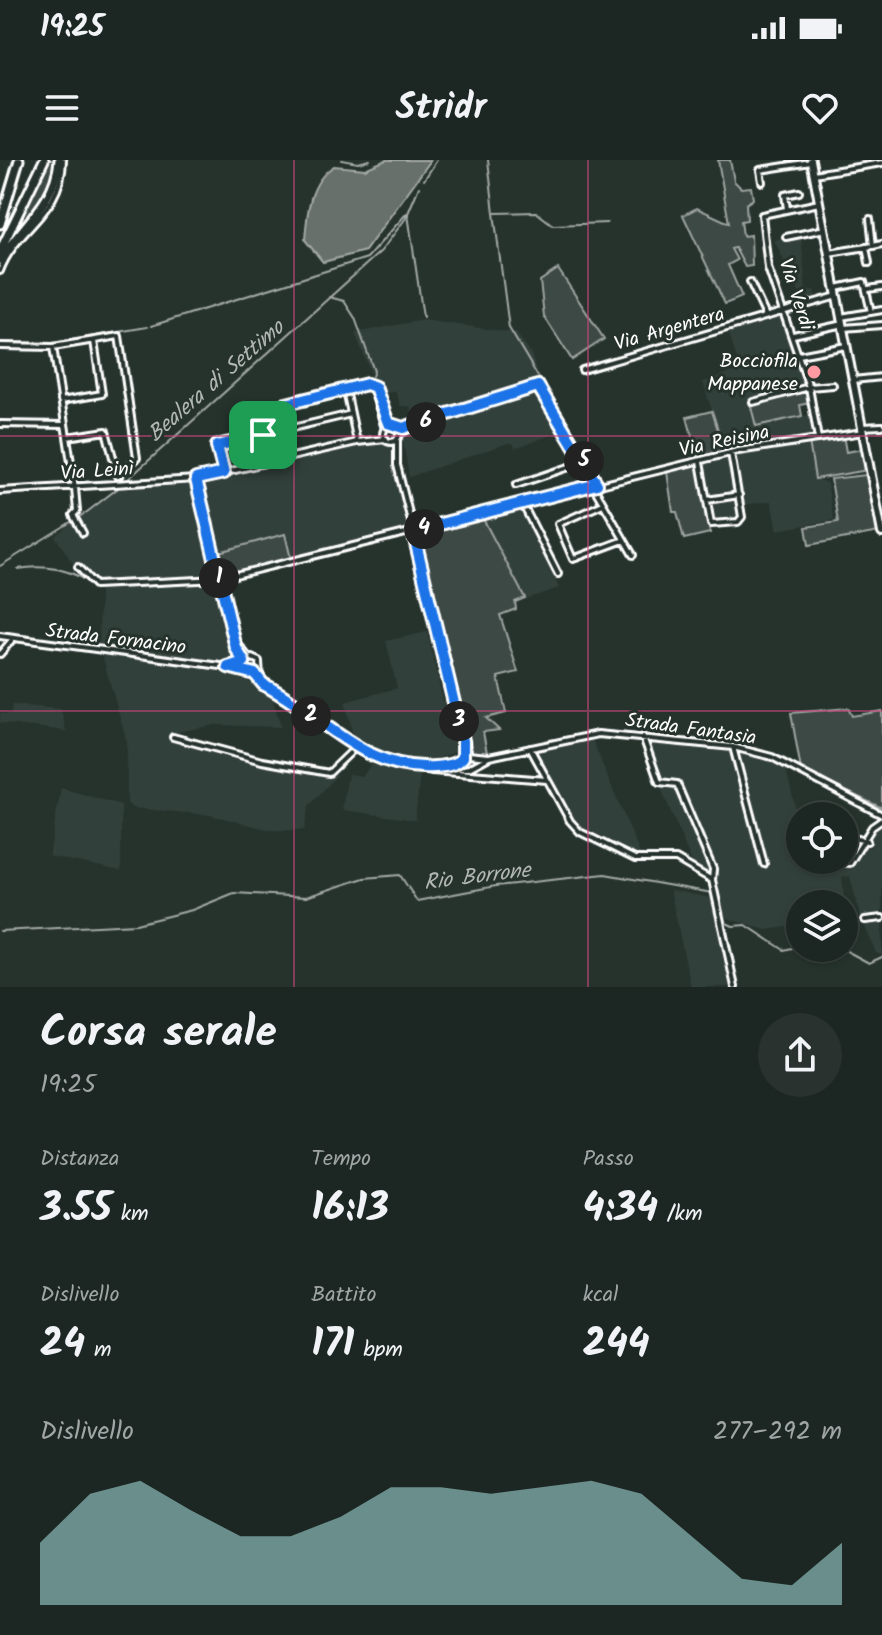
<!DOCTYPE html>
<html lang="it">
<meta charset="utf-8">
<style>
body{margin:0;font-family:Kalam,sans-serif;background:#29322f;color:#f1f3f6;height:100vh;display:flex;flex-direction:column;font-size:30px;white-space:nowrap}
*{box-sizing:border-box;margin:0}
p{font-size:26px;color:#a0a5a5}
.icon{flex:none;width:44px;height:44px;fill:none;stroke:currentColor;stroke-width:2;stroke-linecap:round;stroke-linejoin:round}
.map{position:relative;height:827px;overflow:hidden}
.sheet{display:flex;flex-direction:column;background:#1c2622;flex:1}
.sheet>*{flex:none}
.buttons{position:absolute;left:786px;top:642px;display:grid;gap:16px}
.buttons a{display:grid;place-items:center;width:72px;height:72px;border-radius:50%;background:#1c2622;box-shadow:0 2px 6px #0004,0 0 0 2px #3a4340;font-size:40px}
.pin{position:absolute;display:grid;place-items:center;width:68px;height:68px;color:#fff;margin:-34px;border-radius:16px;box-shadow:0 4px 12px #0006}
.km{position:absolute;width:40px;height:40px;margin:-20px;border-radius:50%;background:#222;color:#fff;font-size:22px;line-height:40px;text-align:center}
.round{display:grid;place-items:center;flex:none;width:84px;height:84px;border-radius:42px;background:#29322f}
.headline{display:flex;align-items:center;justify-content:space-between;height:136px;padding:0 40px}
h1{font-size:44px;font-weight:600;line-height:60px}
.metrics{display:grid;grid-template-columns:repeat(3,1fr);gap:12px;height:136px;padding:8px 40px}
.metrics div{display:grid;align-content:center}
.metrics b{font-size:40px;font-weight:600}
.metrics small{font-size:22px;font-weight:400}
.metrics p{font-size:22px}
.chart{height:224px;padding:16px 40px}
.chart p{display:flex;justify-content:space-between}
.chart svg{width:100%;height:144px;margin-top:8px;fill:#8bbbb9;opacity:.7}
.status{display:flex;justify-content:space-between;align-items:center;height:56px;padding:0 40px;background:#1c2622;direction:ltr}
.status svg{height:22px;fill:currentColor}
header{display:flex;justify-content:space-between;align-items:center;height:104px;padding:0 40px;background:#1c2622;font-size:36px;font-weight:600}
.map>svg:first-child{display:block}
.built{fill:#333f3a}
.green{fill:#3e4944;stroke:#9ea4a2;stroke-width:2}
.water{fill:#67706c;stroke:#a4a9a7;stroke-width:2}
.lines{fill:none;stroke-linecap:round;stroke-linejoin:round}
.stream{stroke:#a4a9a7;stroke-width:2}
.minor-casing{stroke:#fff;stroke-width:10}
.major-casing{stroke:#fff;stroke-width:12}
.highway-casing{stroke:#fff;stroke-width:13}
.minor{stroke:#26332d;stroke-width:4}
.major{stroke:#26332d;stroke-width:6}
.highway{stroke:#26332d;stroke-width:7}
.route-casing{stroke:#fff;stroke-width:16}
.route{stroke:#1a73e8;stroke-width:10}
.grid{fill:none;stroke:#ce467c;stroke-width:2;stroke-opacity:0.55}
.poi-dot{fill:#ff9aa2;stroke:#26332d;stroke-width:3}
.labels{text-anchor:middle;stroke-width:6;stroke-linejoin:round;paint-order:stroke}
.street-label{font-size:20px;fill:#fff;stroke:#26332d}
.poi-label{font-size:20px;fill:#fff;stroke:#26332d;text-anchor:end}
.water-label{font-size:22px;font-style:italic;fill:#b3b8b6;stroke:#26332d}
</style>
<div class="status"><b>19:25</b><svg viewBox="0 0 49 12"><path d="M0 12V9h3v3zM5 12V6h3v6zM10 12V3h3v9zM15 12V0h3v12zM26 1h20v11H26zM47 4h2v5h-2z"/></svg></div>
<header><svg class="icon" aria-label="menu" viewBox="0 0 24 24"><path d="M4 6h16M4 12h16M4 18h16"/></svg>Stridr<svg class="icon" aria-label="heart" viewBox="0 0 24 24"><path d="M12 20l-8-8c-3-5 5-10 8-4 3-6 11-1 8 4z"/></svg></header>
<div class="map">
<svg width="882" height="827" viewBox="0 0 882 827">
<rect width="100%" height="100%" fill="#26332d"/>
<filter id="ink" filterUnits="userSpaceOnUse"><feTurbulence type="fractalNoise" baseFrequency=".0125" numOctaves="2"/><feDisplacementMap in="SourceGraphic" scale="16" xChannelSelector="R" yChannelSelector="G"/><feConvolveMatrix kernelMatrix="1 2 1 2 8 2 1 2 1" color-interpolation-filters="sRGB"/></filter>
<g filter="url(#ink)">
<path class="built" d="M801,75L806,131L814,130L816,139L804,142L774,80Z
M784,153L807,226L749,241L757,266L813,254L817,278L725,292L703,222L740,209L727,167Z
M423,160L516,173L531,194L540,223H524L414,260L410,246H401L395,231L380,235L355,173Z
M539,229L564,270L524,285L515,288L513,283H508L409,317L402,275Z
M381,280L389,281L395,290L413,371L291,399L285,374L215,393L200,323Z
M789,283H809L815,319L827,323L834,360L777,370L771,341L743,345L744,365L710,370L699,303L738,291Z
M194,324L237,503L99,489L100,432L75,407L55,376L115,329Z
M520,348L559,428L526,439L482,357Z
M427,472L455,592L433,600L412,599L376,589L353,575L345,542L397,528L386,481Z
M102,495L236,512L242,519L271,533L281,567L214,565L172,573L171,576L262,601L337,615L309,646L304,670H271L210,655L132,648L127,643V582Z
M12,545L61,549L66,571L0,563V553L11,554Z
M591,577L641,696L575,663L538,595L542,589Z
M641,580L758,595L786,610L800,666V700H844V679L863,683L870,688L874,671L882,663V795L876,793L859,752L850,716L842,717L844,739L821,732L814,735L816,744H800V765L766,770L724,757L716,724L693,705Z
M371,604L420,614L415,660L342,650L348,614L363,616Z
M61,628L121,645V711L49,696Z
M670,730L711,738L729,827H691Z"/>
<path class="green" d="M47,0H57L49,34L4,90Z
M718,0H730L734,21L741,28L751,27L753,39L746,44L747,60L741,61L743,76L751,75L752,106L745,107L735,88L731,89L737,100L728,105L742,137L725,144L683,55L697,48L729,63Z
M558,109L604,179L572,200L544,156L540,121Z
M807,229L809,243L800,245L802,256L756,266L750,243Z
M712,251L725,292L698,298L687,257Z
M843,275L846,292L863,289L868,310L815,319L809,281Z
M699,304L710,373L684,379L677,352H673L667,312Z
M866,315L879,372L809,385L806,367L838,362L831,319Z
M481,355L525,438L515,442L516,449L500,455L518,512L498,517L506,553L486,558L499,570L483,572L487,593L469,595L413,371Z
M285,374L291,399L225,415L220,412L215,393Z
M848,548L852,556L882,551V648L801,610L791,553Z"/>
<path class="water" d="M386,0H431L365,91L323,102L305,80C307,53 309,22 334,6L365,9Z"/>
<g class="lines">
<path class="stream" d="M342,0L358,3L370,0
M488,0L494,53L536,52L553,65L607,63
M424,20L437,0
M494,53L509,168L599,319
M408,54L423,157
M329,137L344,141L355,158L374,211L372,216
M151,166L367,98L407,53
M0,182L53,183L147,167
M126,321L381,91L406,58L419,27
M0,406L87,352L122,325
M18,409C45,404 75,409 95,428L174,423
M0,771L136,764L192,750L234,733L306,737L364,718L400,715L417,741L496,726L605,714L718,734L722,761L733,766L746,765L784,790L800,786
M814,788H840
M841,788L869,803L882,797"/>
<g class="minor-casing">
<path id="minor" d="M814,14L882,3
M762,22L760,10L811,2
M787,49L785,35L799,32
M786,77L825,69
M873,86L882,84
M866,87L869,103
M829,93L873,86L870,59
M0,111C16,67 62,55 63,0
M750,122L766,156
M836,128L864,122L871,152
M868,129L882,127
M841,157L882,150
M843,168L882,165
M793,175L843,164
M0,186L53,187L119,176L137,298L118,316L106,271L67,277
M53,187L75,328L77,351L73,355L83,373
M799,195L846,186
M582,210L837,136
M853,220L882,217
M346,230L357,282
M61,241L102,234L94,181
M753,242L809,227L833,225
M0,264L65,265
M383 274a8 8 0 1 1 16 0a8 8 0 1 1-16 0Z
M862,267L882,266
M399,275L410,267L536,225L597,324
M818,279L809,227L768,108L762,55L819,43
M397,280V305L469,595
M700,302L711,364L738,362L742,357L731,293
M270,303L258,251L372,224L385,269
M224,313L217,286L351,254
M196,319L236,486L244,502
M516,325L584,302
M593,326L633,395
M0,331L196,319L357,282L386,279
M707,340L739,335
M603,344L558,364L573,399L624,380
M523,345L558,414
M78,407L95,425L219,419L738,291L863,272
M0,476L243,509L255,514L263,524L363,592L391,604L424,609L469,608L489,597
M238,484L249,498
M0,494L11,481
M245,502L252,498L259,501L260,518
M173,577L262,601L329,613L356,587
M643,577L659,622L677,624L713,709L712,720
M733,587L764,704
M530,588L570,661L580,672L635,699H676L712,720L735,827
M454,604L468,595L489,597L598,574L733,587L772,597L882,655
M432,611L547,620
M844,676L867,681
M826,700L850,703L872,667L882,660
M865,760L882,758"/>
</g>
<g class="major-casing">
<path id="major" d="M811,0L882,373"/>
</g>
<g class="highway-casing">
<path id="highway" d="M0,64L19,0
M0,91L44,0
M0,100C21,65 55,45 59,0"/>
</g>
<use href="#minor" class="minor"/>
<use href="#major" class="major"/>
<use href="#highway" class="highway"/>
</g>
</g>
<g class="lines" filter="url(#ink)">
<g class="route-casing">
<path id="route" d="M367,224L375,227L388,263L403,268L538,226L597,324L413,371L463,581V597C457,605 446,606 435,607C363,612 322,554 263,524L255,514L228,507L244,502L236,488L196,319L224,313L217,286L263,275L258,251Z"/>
</g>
<use href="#route" class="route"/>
</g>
<path class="grid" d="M294,0V827M588,0V827M0,276H882M0,551H882"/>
<circle class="poi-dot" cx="814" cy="212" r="8"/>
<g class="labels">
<g class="street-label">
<text transform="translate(797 134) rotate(72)" y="7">Via Verdi</text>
<text transform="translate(669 168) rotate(-16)" y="7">Via Argentera</text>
<text transform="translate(724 280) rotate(-12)" y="7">Via Reisina</text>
<text transform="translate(97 310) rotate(-4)" y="7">Via Leinì</text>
<text transform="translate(116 478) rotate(7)" y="7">Strada Fornacino</text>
<text transform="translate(691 568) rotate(8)" y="7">Strada Fantasia</text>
</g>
<g class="poi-label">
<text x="798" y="207">Bocciofila<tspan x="798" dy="23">Mappanese</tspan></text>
</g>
<g class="water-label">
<text transform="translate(215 220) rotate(-41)" y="8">Bealera di Settimo</text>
<text transform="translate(477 715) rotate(-7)" y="8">Rio Borrone</text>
</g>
</g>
</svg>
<div class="buttons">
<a><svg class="icon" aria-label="locate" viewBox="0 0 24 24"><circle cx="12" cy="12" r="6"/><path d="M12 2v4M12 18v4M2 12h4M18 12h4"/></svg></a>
<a><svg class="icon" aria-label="layers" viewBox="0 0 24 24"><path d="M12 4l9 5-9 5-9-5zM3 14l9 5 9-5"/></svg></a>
</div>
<div class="pin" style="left:263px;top:275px;background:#1e9e55"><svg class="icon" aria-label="arrive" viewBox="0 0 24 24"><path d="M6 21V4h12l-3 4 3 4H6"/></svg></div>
<b class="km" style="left:219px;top:418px">1</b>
<b class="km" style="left:311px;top:556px">2</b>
<b class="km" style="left:459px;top:561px">3</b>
<b class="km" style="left:424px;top:369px">4</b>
<b class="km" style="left:584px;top:301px">5</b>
<b class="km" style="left:426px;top:262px">6</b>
</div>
<section class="sheet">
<div class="headline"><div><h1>Corsa serale</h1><p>19:25</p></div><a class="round"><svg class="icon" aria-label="share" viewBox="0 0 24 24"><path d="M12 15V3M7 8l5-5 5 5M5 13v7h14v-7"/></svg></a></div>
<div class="metrics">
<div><p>Distanza</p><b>3.55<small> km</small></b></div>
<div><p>Tempo</p><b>16:13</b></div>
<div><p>Passo</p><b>4:34<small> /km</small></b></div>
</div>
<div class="metrics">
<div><p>Dislivello</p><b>24<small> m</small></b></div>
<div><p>Battito</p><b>171<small> bpm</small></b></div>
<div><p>kcal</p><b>244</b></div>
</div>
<div class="chart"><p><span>Dislivello</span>277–292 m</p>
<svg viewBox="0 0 160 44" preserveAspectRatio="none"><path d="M0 44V25L10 10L20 6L30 15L40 23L50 23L60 17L70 8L80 8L90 10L100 8L110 6L120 10L130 23L140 36L150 38L160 25V44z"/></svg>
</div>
</section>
